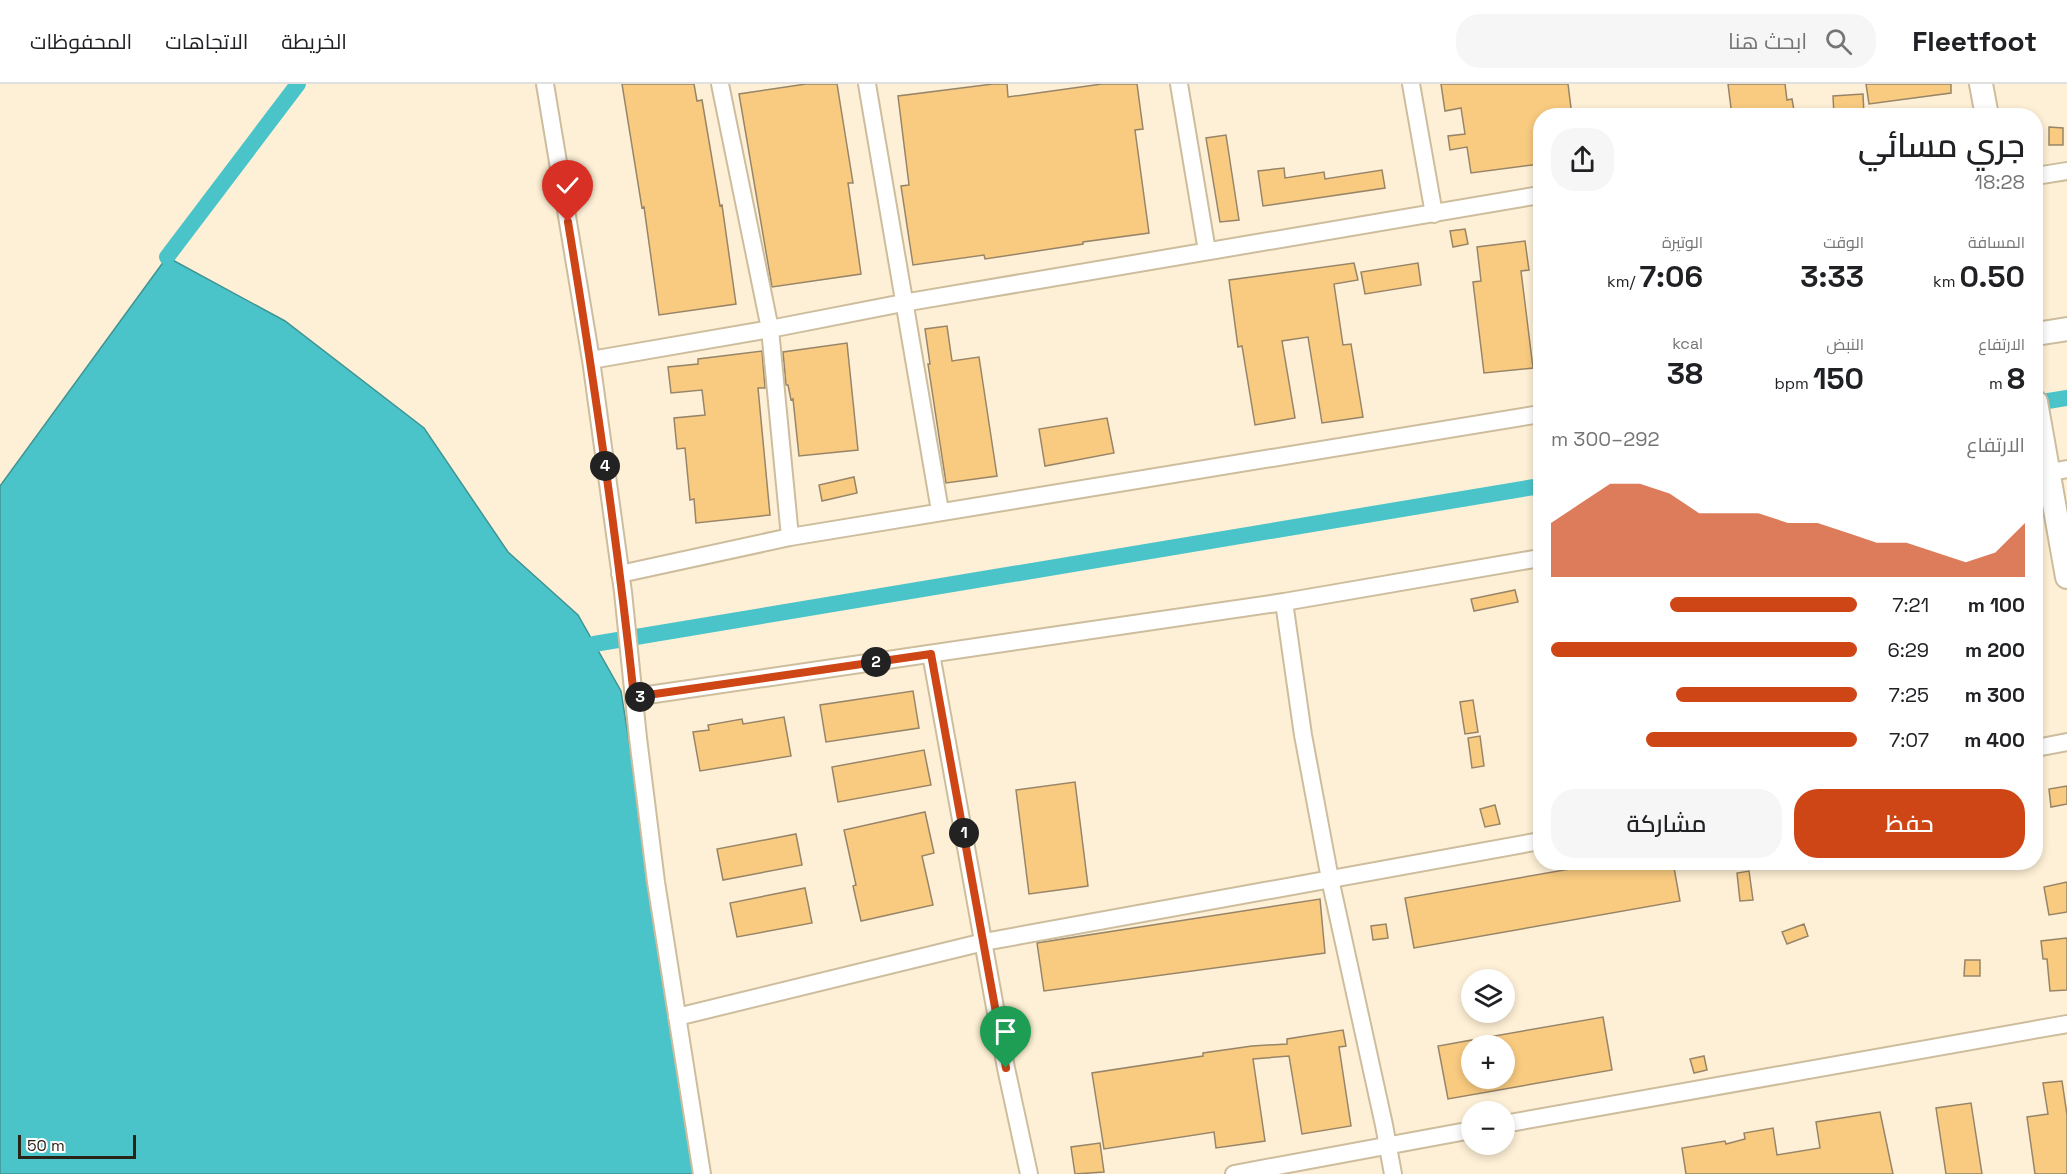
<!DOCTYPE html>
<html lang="ar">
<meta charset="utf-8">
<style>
body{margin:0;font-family:"Space Grotesk",Cairo,sans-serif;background:#f6f6f6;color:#202124;direction:rtl;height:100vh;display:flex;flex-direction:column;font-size:22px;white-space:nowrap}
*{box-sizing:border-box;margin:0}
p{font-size:20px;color:#757577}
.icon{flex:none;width:33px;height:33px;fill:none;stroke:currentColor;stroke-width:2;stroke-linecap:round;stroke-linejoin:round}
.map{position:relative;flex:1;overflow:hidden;direction:ltr}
.drawer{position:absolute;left:1533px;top:24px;width:510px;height:762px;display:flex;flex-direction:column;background:#fff;border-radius:24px;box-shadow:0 3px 9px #0003;direction:rtl}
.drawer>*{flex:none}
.buttons{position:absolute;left:1461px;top:885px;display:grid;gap:12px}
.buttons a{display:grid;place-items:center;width:54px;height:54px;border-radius:50%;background:#fff;box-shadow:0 3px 9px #0003;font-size:30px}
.scale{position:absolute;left:18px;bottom:15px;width:118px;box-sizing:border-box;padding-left:6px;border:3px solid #2a2317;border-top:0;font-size:16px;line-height:21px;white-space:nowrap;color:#2a2317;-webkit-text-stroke:4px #fff;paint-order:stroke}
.pin{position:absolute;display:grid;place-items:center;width:51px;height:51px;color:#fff;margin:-62px -26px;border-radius:50% 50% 50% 0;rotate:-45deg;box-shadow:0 0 6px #0007}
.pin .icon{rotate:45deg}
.km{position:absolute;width:30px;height:30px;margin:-15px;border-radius:50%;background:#222;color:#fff;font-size:16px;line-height:30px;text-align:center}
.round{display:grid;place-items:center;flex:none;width:63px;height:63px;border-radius:24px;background:#f6f6f6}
.overview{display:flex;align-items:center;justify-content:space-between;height:102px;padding:0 18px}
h1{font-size:33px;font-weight:600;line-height:45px}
.metrics{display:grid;grid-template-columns:repeat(3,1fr);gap:9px;height:102px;padding:6px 18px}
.metrics div{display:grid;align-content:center}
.metrics b{font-size:30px;font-weight:600}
.metrics small{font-size:16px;font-weight:400}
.metrics p{font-size:16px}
.chart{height:168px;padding:12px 18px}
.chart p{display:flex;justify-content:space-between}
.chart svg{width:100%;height:108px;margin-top:6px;fill:#ce4616;opacity:.7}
.primary-button{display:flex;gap:12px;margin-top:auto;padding:12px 18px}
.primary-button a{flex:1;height:69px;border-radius:24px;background:#ce4616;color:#fff;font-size:24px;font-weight:600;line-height:69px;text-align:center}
.primary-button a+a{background:#f6f6f6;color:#202124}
ul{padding:0 18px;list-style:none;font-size:20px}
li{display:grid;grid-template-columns:96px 72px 1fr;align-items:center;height:45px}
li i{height:15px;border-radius:8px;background:#ce4616}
header{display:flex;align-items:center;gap:36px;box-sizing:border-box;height:84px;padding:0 30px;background:#fff;border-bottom:2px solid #e0e0e0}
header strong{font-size:28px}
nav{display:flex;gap:33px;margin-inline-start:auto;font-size:21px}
.search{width:420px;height:54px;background:#f6f6f6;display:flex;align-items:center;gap:15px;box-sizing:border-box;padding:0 21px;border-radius:24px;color:#757577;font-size:22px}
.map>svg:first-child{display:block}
.water{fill:#4ac4c9;stroke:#409494;stroke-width:1.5}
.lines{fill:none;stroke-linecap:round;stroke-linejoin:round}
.canal{stroke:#4ac4c9;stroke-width:16}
.building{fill:#f9cb80;stroke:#988568;stroke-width:1.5}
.street-casing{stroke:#cdbd9d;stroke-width:20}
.secondary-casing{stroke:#cdbd9d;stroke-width:26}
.street{stroke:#fff;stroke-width:16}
.secondary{stroke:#fff;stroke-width:22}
.route-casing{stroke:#fff;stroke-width:12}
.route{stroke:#ce4616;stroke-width:8}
</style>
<header>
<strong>Fleetfoot</strong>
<div class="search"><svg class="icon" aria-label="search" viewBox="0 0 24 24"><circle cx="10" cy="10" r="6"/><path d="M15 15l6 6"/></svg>ابحث هنا</div>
<nav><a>الخريطة</a><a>الاتجاهات</a><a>المحفوظات</a></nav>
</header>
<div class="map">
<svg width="2067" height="1090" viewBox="0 0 2067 1090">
<rect width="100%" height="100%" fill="#fef0d6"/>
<path class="water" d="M167,173L285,237L424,344L508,468L578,531L621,607L697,1090H0V402Z"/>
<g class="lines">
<path class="canal" d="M167,173L298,0
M2036,319L2067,314
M594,560L1540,402"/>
</g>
<path class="building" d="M622,0H694L697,17L702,16L720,122L722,121L736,220L659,231L644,123L642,124Z
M806,0H837L853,99H848L861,190L772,203L739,10Z
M993,0H1007L1008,13L1102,0H1137L1143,45L1135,46L1149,149L1083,158V160L985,175L984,171L913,181L901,102L909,101L898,12Z
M1441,0H1568L1572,32H1540V80L1471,89L1467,63L1450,66L1448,52L1465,50L1461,24L1445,27Z
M1728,0H1785L1787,16L1792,15L1795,32H1732Z
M1866,0H1951V9L1869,20Z
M1863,10L1864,31L1834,32L1833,12Z
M2049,43L2063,44V61H2049Z
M1226,51L1239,136L1220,138L1206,54Z
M1284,84L1285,94L1324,88L1325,95L1382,86L1385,104L1263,122L1258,87Z
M1465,145L1468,160L1453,163L1450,147Z
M1525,157L1529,186L1521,187L1533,284L1484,289L1473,198L1481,197L1477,163Z
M1354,179L1358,196L1334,200L1343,261L1351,260L1363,333L1322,339L1308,253L1282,257L1295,334L1255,341L1242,262L1238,263L1229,196Z
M1418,179L1421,201L1365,210L1361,188Z
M947,242L952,277L979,273L997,392L946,399L928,280H930L925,245Z
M847,259L858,366L799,372L793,315L791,316L788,301H786L783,268Z
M762,267L765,304H758L770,431L696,439L694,415L690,416L685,364L677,365L674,334L705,331L702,306L671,309L668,283L698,280V275Z
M1107,334L1114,369L1045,382L1039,345Z
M854,393L857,409L822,417L819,401Z
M1515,506L1518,518L1474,527L1471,515Z
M913,607L919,644L826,658L820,621Z
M1473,616L1478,648L1465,650L1460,618Z
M784,633L791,672L700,687L693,648L709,646L708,641L742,635L743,640Z
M1480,652L1484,682L1472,684L1468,654Z
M924,666L931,701L838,718L832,683Z
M1075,698L1088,802L1029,810L1016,706Z
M2067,702V720L2051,723L2049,705Z
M1495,721L1500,740L1485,743L1480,725Z
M925,728L934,769L922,772L933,821L861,837L853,802L856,801L844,746Z
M796,750L802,781L723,796L717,765Z
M1610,778H1673L1680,817L1414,864L1405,814Z
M1749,787L1753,816L1740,817L1737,789Z
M2067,798V828L2049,831L2044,803Z
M805,804L812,839L737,853L730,819Z
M1320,815L1325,869L1044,907L1037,859Z
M1386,840L1388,854L1373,856L1371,842Z
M1804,840L1808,852L1787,860L1782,848Z
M2067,854V906L2050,907L2047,875H2043L2041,857Z
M1965,876H1980V892H1964Z
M1603,933L1612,986L1448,1015L1438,962L1472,956V994H1504V962H1478L1477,955Z
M1343,946L1346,962L1339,963L1351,1042L1302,1050L1289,972L1253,975L1265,1057L1216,1064L1214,1048L1104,1065L1092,989L1203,972V969L1252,962L1287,960V955Z
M1704,972L1707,986L1694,989L1690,975Z
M2062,997L2067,1031V1090H2035L2027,1033L2048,1030L2043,999Z
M1971,1019L1982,1090H1946L1936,1024Z
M1880,1028L1893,1090H1686L1682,1064L1725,1057L1726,1060L1745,1055L1744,1049L1773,1044L1777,1071L1820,1064L1816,1038Z
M1100,1059L1104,1088L1075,1090L1071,1063Z"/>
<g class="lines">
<g class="street-casing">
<path id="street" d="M545,0L591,276L623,508L638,654L656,798L702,1090
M720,0L770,245L790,453
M867,0L940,427
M1179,0L1207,167
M1411,0L1434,130
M2036,92L2067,87
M591,276L770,245L903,219L1540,111
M2036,391L2067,385
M620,490L790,453L1540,330
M1284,518L1303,651L1330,795L1384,1041L1393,1090
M931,570L1006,984L1029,1090
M634,613L1284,518L1540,474
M2036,664L2067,658
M677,933L984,858L1540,757
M1504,1040L2067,940
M1234,1090L1472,1046"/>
</g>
<g class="secondary-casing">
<path id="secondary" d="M1981,0L1987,32
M2036,250L2067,245
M2036,318L2067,493"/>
</g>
<use href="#street" class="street"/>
<use href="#secondary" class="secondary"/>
</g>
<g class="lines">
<g class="route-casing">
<path id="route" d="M568,138C594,296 617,454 634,613L931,570L1006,984"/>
</g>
<use href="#route" class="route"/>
</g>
</svg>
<div class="buttons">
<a><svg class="icon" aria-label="layers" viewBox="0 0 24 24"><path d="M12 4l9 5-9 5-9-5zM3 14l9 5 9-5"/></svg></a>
<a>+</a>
<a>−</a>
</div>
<div class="scale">50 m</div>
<div class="pin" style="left:1006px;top:984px;background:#1e9e55"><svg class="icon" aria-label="arrive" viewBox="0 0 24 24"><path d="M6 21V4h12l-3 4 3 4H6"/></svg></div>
<div class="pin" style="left:568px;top:138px;background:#d93025"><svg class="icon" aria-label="check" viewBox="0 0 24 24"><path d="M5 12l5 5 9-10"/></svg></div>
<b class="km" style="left:964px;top:749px">1</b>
<b class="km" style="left:876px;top:578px">2</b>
<b class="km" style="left:640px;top:613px">3</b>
<b class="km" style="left:605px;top:382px">4</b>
<section class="drawer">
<div class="overview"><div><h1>جري مسائي</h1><p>18:28</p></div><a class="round"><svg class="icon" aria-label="share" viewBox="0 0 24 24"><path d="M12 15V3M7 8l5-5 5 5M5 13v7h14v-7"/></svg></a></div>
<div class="metrics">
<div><p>المسافة</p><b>0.50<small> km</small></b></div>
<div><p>الوقت</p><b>3:33</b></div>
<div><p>الوتيرة</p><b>7:06<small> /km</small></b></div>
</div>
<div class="metrics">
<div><p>الارتفاع</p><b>8<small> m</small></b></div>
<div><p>النبض</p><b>150<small> bpm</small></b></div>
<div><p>kcal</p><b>38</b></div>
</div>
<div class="chart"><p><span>الارتفاع</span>292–300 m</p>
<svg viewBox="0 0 160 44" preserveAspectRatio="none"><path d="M0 44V22L10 14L20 6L30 6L40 10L50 18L60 18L70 18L80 22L90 22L100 26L110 30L120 30L130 34L140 38L150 34L160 22V44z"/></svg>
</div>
<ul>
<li><b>100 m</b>7:21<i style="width:61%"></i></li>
<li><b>200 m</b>6:29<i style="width:100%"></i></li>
<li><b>300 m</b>7:25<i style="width:59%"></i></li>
<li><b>400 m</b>7:07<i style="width:69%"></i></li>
</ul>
<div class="primary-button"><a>حفظ</a><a>مشاركة</a></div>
</section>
</div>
